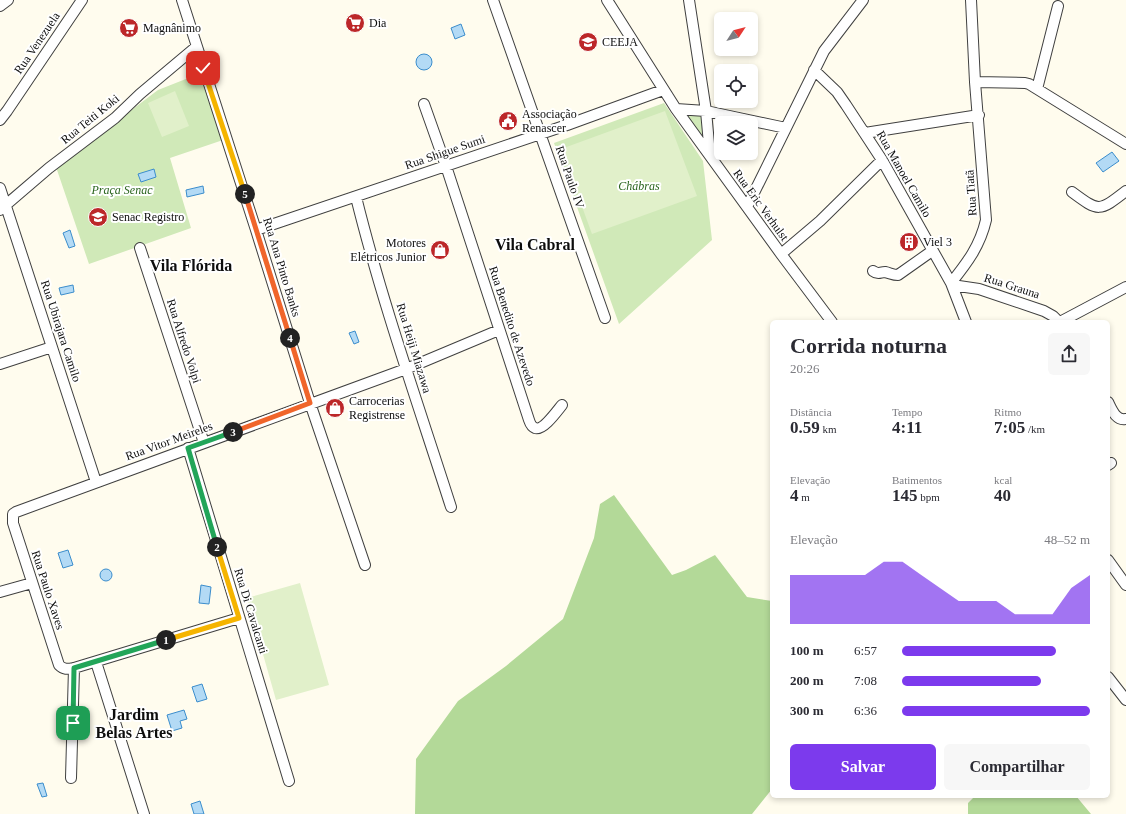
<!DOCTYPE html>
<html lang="pt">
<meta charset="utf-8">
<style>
body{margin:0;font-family:Georgia,serif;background:#f7f7f7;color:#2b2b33;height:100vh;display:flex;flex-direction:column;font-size:15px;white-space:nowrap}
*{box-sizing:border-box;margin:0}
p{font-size:13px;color:#7c7c81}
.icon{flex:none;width:22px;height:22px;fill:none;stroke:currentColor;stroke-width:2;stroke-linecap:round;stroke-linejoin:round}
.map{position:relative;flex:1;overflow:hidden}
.details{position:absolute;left:770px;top:320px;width:340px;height:478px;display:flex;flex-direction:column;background:#fff;border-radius:6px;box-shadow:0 2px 6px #0003}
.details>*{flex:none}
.needle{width:26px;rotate:54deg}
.controls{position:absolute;left:714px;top:12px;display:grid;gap:8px}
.controls a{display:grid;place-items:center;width:44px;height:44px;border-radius:6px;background:#fff;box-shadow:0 2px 6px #0003;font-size:20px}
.pin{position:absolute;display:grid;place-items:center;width:34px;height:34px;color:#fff;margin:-17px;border-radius:8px;box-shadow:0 2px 6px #0006}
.km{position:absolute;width:20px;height:20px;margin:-10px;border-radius:50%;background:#222;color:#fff;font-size:11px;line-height:20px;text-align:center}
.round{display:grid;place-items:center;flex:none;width:42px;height:42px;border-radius:6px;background:#f7f7f7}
.summary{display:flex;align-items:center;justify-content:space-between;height:68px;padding:0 20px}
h1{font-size:22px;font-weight:700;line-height:30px}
.metrics{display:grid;grid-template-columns:repeat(3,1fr);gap:6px;height:68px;padding:4px 20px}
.metrics div{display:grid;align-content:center}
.metrics b{font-size:17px;font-weight:700}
.metrics small{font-size:11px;font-weight:400}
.metrics p{font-size:11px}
.chart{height:112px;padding:8px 20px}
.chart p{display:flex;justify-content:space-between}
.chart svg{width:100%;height:72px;margin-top:4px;fill:#7c3aed;opacity:.7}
.primary-button{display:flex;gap:8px;margin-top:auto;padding:8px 20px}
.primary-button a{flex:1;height:46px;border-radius:6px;background:#7c3aed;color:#fff;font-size:16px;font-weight:700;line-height:46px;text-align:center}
.primary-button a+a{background:#f7f7f7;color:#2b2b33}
ul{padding:0 20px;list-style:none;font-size:13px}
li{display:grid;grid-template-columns:64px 48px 1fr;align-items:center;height:30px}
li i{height:10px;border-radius:5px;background:#7c3aed}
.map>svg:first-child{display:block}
.green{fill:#d0e9b8}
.forest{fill:#b3d998}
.pitch{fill:#e1f0ca}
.water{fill:#b3daf5;stroke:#3b8dcc}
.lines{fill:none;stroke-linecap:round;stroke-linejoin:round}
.minor-casing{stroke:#404040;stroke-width:12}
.minor{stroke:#fff;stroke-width:10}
.split-1-casing{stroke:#fff;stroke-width:8}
.split-2-casing{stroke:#fff;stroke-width:8}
.split-3-casing{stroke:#fff;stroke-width:8}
.split-4-casing{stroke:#fff;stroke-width:8}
.split-5-casing{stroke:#fff;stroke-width:8}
.split-6-casing{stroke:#fff;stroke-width:8}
.split-1{stroke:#22a559;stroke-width:5}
.split-2{stroke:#f5b400;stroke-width:5}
.split-3{stroke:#22a559;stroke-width:5}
.split-4{stroke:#f0652b;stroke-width:5}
.split-5{stroke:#f0652b;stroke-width:5}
.split-6{stroke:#f5b400;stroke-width:5}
.labels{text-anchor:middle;stroke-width:4;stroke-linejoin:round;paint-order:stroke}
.poi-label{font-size:12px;fill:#0d0d0d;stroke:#fff;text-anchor:start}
.street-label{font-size:12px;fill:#0d0d0d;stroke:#fff}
.park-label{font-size:12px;font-style:italic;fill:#2a641e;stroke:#fff}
.district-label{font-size:16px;font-weight:bold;fill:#0d0d0d;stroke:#fff}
</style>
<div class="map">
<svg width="1126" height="814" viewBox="0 0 1126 814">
<rect width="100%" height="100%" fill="#fffcee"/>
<path class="green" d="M201,73L223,140L170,158L191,228L89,264L56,167L158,90Z
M664,103L703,161L712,240L619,324L554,143Z
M683,114L703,116L706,147Z"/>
<path class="forest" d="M614,495L672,575L686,570L715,555L747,597L772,601V789L752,814H415L416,759L458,701L506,666L563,619L594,538L600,504Z
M975,796H1076L1091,814H968V803Z"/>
<path class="pitch" d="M175,91L189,126L162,137L148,103Z
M665,111L697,196L592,234L561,149Z
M300,583L329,685L276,700L247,598Z"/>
<path class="water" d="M461,24L465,35L455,39L451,28Z
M416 62a8 8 0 1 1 16 0a8 8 0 1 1-16 0Z
M1112,152L1119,161L1103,172L1096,163Z
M154,169L156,177L141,182L138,174Z
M203,186L204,193L187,197L186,190Z
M70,230L75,246L69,248L63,233Z
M73,285L74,292L61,295L59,288Z
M355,331L359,342L354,344L349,333Z
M68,550L73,565L63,568L58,553Z
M100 575a6 6 0 1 1 12 0a6 6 0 1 1-12 0Z
M201,585L211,587L209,604L199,603Z
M202,684L207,699L197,702L192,687Z
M184,710L187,719L180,721L182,728L172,731L167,715Z
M43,783L47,796L42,797L37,784Z
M200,801L204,814H194L191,804Z"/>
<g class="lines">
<g class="minor-casing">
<path id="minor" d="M182,0L256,230L310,403L365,565
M493,0L605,318
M607,0L676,109L781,254L832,322
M689,0L706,111L710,155
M0,6L8,0
M814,70L837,92L846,105L882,160L951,283L966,322
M975,82L1025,83L1029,84L1126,144
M1037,89L1058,6
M424,104L446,166L529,420C530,423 532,427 535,428C543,431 557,411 562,405
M676,109L706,111L786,128
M0,120L7,111L82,0
M865,133L979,115
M0,188L96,482
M1072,192C1099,212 1099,212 1126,191
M356,197C382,302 418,404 451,507
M747,207L824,51L863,0
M0,210L49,168L115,118L140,94L196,47
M256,230L567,125L663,90
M140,248L204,443
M781,254L820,221L882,160
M873,271C878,275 880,272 885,272C890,273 893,275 898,275L932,251
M951,283C967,263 980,246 986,220L975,82L971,0
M952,285L979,289L1044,311L1053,316L1059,322
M1060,322L1126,287
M0,364L52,347
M1108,402C1112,410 1116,421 1126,419
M188,448L289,781
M1108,465L1111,463
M1108,560L1126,585
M0,592L32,583
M239,618L74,668C68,669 64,670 59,665L13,523V514L16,512L406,369L499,330
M96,662L144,814
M1108,677L1126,700
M71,778L74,668"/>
</g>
<use href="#minor" class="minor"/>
</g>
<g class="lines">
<g class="split-1-casing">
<path id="split-1" d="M73,723L74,668L166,640"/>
</g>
<g class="split-2-casing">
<path id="split-2" d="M166,640L239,618L217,547"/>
</g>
<g class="split-3-casing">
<path id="split-3" d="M217,547L188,448L233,432"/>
</g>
<g class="split-4-casing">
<path id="split-4" d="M233,432L310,403L290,338"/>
</g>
<g class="split-5-casing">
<path id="split-5" d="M245,194L290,338"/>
</g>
<g class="split-6-casing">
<path id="split-6" d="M203,68L245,194"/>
</g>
<use href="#split-1" class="split-1"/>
<use href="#split-2" class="split-2"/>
<use href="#split-3" class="split-3"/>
<use href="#split-4" class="split-4"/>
<use href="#split-5" class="split-5"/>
<use href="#split-6" class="split-6"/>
</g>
<defs>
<g id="supermarket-disc" transform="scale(1)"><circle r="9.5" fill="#bc2729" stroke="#fff"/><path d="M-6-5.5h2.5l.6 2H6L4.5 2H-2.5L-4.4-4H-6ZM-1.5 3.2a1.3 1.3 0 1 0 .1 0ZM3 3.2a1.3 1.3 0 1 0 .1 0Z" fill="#fff"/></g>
<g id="university-disc" transform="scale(1)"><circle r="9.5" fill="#bc2729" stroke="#fff"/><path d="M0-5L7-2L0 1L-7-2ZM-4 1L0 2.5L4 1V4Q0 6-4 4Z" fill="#fff"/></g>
<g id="civic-disc" transform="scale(1)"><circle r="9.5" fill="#bc2729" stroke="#fff"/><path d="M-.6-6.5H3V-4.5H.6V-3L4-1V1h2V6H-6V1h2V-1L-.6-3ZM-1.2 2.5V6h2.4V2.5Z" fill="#fff"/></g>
<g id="building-disc" transform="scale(1)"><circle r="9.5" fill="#bc2729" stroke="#fff"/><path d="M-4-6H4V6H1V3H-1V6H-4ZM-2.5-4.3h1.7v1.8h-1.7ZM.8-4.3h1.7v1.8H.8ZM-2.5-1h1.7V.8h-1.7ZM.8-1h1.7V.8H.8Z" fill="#fff"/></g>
<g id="shop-disc" transform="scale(1)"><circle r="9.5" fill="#bc2729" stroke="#fff"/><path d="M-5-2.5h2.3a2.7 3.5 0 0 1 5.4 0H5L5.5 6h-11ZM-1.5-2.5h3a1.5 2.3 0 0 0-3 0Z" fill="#fff"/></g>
</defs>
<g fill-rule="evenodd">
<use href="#supermarket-disc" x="355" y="23"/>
<use href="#supermarket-disc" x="129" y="28"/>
<use href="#university-disc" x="588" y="42"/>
<use href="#civic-disc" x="508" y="121"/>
<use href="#university-disc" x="98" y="217"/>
<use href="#building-disc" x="909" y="242"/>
<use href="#shop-disc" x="440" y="250"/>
<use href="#shop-disc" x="335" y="408"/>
</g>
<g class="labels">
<g class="poi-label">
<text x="369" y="27">Dia</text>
<text x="143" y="32">Magnânimo</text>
<text x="602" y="46">CEEJA</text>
<text x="522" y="118">Associação<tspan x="522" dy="14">Renascer</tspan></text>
<text x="112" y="221">Senac Registro</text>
<text x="923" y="246">Viel 3</text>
<text x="426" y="247" text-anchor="end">Motores<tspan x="426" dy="14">Elétricos Junior</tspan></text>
<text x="349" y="405">Carrocerias<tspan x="349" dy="14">Registrense</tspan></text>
</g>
<g class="street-label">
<text transform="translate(37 43) rotate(-56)" y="4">Rua Venezuela</text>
<text transform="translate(90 119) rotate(-39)" y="4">Rua Teiti Koki</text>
<text transform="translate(445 152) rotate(-19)" y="4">Rua Shigue Sumi</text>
<text transform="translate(904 174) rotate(60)" y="4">Rua Manoel Camilo</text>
<text transform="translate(570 177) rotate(71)" y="4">Rua Paulo IV</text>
<text transform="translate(971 193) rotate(-94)" y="4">Rua Tiatã</text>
<text transform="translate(761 205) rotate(54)" y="4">Rua Eric Verhulst</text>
<text transform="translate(282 267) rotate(73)" y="4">Rua Ana Pinto Banks</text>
<text transform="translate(1012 286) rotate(18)" y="4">Rua Grauna</text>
<text transform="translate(512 326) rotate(72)" y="4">Rua Benedito de Azevedo</text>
<text transform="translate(61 331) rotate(72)" y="4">Rua Ubirajara Camilo</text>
<text transform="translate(184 341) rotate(72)" y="4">Rua Alfredo Volpi</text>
<text transform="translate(414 348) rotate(73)" y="4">Rua Heiji Miazawa</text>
<text transform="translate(169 441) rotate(-20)" y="4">Rua Vitor Meireles</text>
<text transform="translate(48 590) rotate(72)" y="4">Rua Paulo Xaves</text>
<text transform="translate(251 611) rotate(73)" y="4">Rua Di Cavalcanti</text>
</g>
<g class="park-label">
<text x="639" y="190">Chábras</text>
<text x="122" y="194">Praça Senac</text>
</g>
<g class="district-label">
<text x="535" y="250">Vila Cabral</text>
<text x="191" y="271">Vila Flórida</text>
<text x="134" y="720">Jardim<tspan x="134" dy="18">Belas Artes</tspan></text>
</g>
</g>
</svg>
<div class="controls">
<a><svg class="needle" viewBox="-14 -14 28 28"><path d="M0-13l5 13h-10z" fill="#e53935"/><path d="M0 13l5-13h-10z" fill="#7c7c81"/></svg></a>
<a><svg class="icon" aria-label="locate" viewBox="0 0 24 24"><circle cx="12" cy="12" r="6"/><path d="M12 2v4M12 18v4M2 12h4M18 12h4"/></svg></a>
<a><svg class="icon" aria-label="layers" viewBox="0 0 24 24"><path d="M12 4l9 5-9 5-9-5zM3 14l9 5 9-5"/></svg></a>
</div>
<div class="pin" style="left:73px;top:723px;background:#1e9e55"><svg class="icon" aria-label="arrive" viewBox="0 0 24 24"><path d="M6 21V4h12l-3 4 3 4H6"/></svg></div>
<div class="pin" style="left:203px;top:68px;background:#d93025"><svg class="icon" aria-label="check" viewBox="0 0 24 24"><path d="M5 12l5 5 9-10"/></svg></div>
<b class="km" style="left:166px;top:640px">1</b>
<b class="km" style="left:217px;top:547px">2</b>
<b class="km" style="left:233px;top:432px">3</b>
<b class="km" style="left:290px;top:338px">4</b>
<b class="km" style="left:245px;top:194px">5</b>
<section class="details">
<div class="summary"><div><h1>Corrida noturna</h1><p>20:26</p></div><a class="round"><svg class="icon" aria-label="share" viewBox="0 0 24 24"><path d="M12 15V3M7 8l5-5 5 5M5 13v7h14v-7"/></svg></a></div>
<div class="metrics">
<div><p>Distância</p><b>0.59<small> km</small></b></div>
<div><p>Tempo</p><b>4:11</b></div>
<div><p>Ritmo</p><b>7:05<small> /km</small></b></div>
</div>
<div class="metrics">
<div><p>Elevação</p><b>4<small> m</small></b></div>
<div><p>Batimentos</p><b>145<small> bpm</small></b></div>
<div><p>kcal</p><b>40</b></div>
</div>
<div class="chart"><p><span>Elevação</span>48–52 m</p>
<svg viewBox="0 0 160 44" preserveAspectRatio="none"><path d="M0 44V14L10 14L20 14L30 14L40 14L50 6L60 6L70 14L80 22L90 30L100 30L110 30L120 38L130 38L140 38L150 22L160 14V44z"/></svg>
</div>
<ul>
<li><b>100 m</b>6:57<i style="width:82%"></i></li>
<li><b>200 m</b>7:08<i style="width:74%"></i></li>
<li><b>300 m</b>6:36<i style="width:100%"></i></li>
</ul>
<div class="primary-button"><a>Salvar</a><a>Compartilhar</a></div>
</section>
</div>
